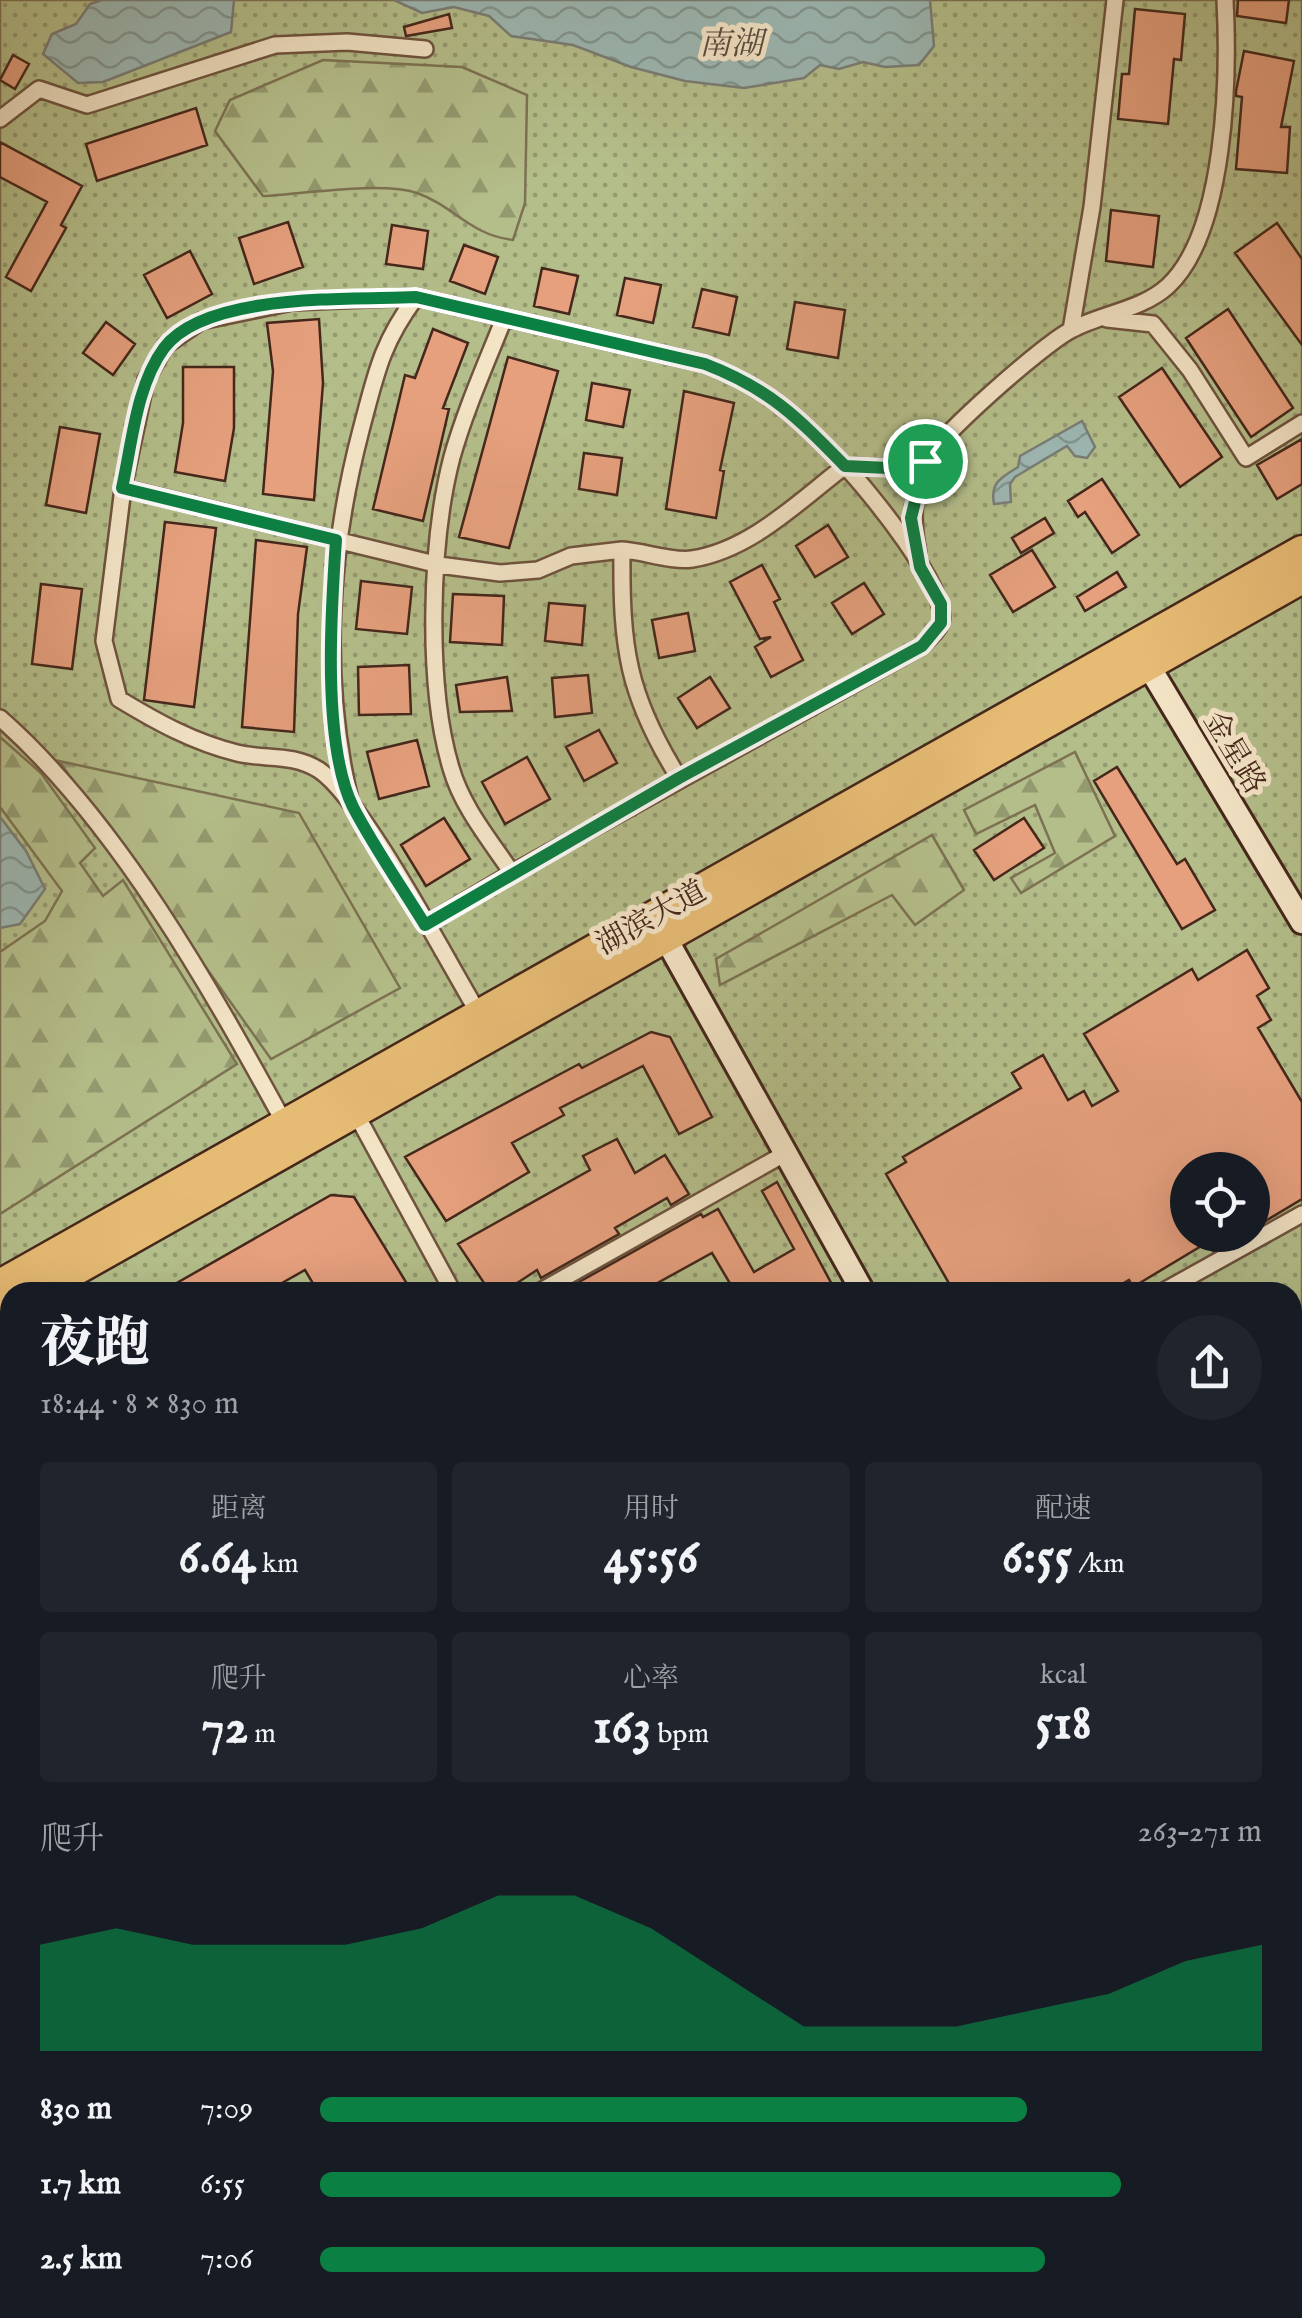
<!DOCTYPE html>
<html lang="zh">
<meta charset="utf-8">
<style>
body{margin:0;font-family:"IM FELL English","Noto Serif SC",serif;background:#20242c;color:#f1f3f6;height:100vh;display:flex;flex-direction:column;font-size:38px;white-space:nowrap}
*{box-sizing:border-box;margin:0}
p{font-size:32px;color:#9ea1a6}
.icon{flex:none;width:55px;height:55px;fill:none;stroke:currentColor;stroke-width:2;stroke-linecap:round;stroke-linejoin:round}
.map{position:relative;flex:1;overflow:hidden}
.drawer{position:absolute;left:0px;top:1282px;width:1302px;height:1038px;display:flex;flex-direction:column;background:#171b24;border-radius:30px 30px 0 0;box-shadow:0 10px 40px #0002}
.drawer>*{flex:none}
.fabs{position:absolute;left:1170px;top:1152px;display:grid;gap:20px}
.fabs a{display:grid;place-items:center;width:100px;height:100px;border-radius:50%;background:#171b24;box-shadow:0 10px 40px #0002;font-size:50px}
.pin{position:absolute;display:grid;place-items:center;width:85px;height:85px;color:#fff;margin:-42px;border:5px solid #fff;border-radius:50%;box-shadow:0 2px 10px #0007}
.round{display:grid;place-items:center;flex:none;width:105px;height:105px;border-radius:52px;background:#20242c}
.headline{display:flex;align-items:center;justify-content:space-between;height:170px;padding:0 40px}
h1{font-size:55px;font-weight:800;line-height:75px}
.metrics{display:grid;grid-template-columns:repeat(3,1fr);gap:15px;height:170px;padding:10px 40px}
.metrics div{display:grid;align-content:center;border-radius:10px;background:#20242c;text-align:center}
.metrics b{font-size:50px;font-weight:800}
.metrics small{font-size:28px;font-weight:400}
.metrics p{font-size:28px}
.chart{height:280px;padding:20px 40px}
.chart p{display:flex;justify-content:space-between}
.chart svg{width:100%;height:180px;margin-top:10px;fill:#0b8043;opacity:.7}
ul{padding:0 40px;list-style:none;font-size:32px}
li{display:grid;grid-template-columns:160px 120px 1fr;align-items:center;height:75px}
li i{height:25px;border-radius:12px;background:#0b8043}
.map>svg:first-child{display:block}
.green{fill:url(#green-dots);stroke:#7c7252;stroke-width:2.5;fill-rule:evenodd}
.forest{fill:url(#forest-firs);stroke:#7c7252;stroke-width:2.5}
.water{fill:url(#water-waves);stroke:#797d76;stroke-width:2.5}
.building{fill:#e6a07e;stroke:#45271b;stroke-width:2.5}
.lines{fill:none;stroke-linecap:round;stroke-linejoin:round}
.street-casing{stroke:#6f533e;stroke-width:20}
.secondary-casing{stroke:#45271b;stroke-width:28}
.highway-casing{stroke:#45271b;stroke-width:35}
.street{stroke:#f3e4c6;stroke-width:15}
.secondary{stroke:#f3e4c6;stroke-width:22}
.highway{stroke:#e6bb74;stroke-width:30}
.route-casing{stroke:#fff;stroke-width:20}
.route{stroke:#0b8043;stroke-width:12}
.labels{text-anchor:middle;stroke-width:10;stroke-linejoin:round;paint-order:stroke}
.street-label{font-size:30px;fill:#45271b;stroke:#f3e4c6}
.water-label{font-size:32px;font-style:italic;fill:#5b4b41;stroke:#f3e4c6}
</style>
<div class="map">
<svg width="1302" height="2318" viewBox="0 0 1302 2318">
<defs>
<pattern id="green-dots" width="8" height="8" patternUnits="userSpaceOnUse" patternTransform="scale(2.5)"><rect width="8" height="8" fill="#b4be8a"/><path d="M2 2h.1M6 6h.1" fill="none" stroke="#949a70" stroke-width="1.8" stroke-linecap="round"/></pattern>
<pattern id="forest-firs" width="22" height="20" patternUnits="userSpaceOnUse" patternTransform="scale(2.5)"><rect width="22" height="20" fill="#b4be8a"/><path d="M5 1l3.5 6h-7zM16 11l3.5 6h-7z" fill="#949a70"/></pattern>
<pattern id="water-waves" width="16" height="10" patternUnits="userSpaceOnUse" patternTransform="scale(2.5)"><rect width="16" height="10" fill="#9cb7b2"/><path d="M0 5q4-4 8 0t8 0" fill="none" stroke="#819590"/></pattern>
</defs>
<rect width="100%" height="100%" fill="#ecd6a8"/>
<filter id="stains"><feTurbulence type="fractalNoise" baseFrequency=".002" numOctaves="4"/><feColorMatrix values="0 0 0 0 .2 0 0 0 0 .09 0 0 0 0 .02 0 0 0 .5 -.17"/></filter>
<radialGradient id="worn" r=".72"><stop offset=".6" stop-color="#630" stop-opacity="0"/><stop offset="1" stop-color="#630" stop-opacity=".3"/></radialGradient>
<path class="green" d="M0,0H1302V2318H0ZM1188,1170H1252V1235H1188ZM10,1292H1292V2310H10Z"/>
<path class="forest" d="M323,60L462,67L527,95L525,203L513,240C470,235 454,206 417,193C382,181 302,194 263,196L215,131L230,100Z
M0,737L41,773L95,848L80,863L103,896L123,880L237,1064L0,1214V952L45,921L62,891L0,807Z
M1075,752L1115,836L1021,893L1011,878L1055,853L1035,805L976,834L964,810Z
M59,761L299,813L400,988L271,1059Z
M932,835L964,890L915,925L892,895L720,985L716,959Z"/>
<path class="water" d="M102,0H234L231,32L103,82L78,83L43,54L52,34L76,24L90,4Z
M394,0H930L934,46L919,65L885,67L863,62L839,69L820,65L804,78L744,88L685,81L631,67L573,45L511,36L489,16L454,7L422,13Z
M1082,421L1095,447L1087,458L1075,456L1067,446L1015,477L1010,484L1011,502L994,504C990,482 1001,478 1018,467L1020,456Z
M0,817L26,851L45,889L20,924L0,928Z"/>
<path class="building" d="M1238,0H1289L1286,23L1237,16Z
M1135,9L1185,14L1181,60L1174,59L1168,124L1118,119L1122,74H1129Z
M449,14L452,28L406,36L404,27Z
M1244,51L1294,61L1281,127H1290L1287,173L1236,169L1242,97L1236,96V91Z
M13,55L29,64L15,89L0,80Z
M196,108L207,145L97,181L86,144Z
M0,142L82,186L61,225L66,228L31,291L6,277L47,202L0,177Z
M1111,210L1159,216L1153,267L1106,261Z
M288,222L303,267L254,284L239,238Z
M1277,223L1302,259V345L1235,253Z
M392,225L428,231L423,269L386,264Z
M464,245L498,257L485,294L450,281Z
M190,251L212,294L167,318L144,275Z
M542,268L578,276L569,314L534,306Z
M625,278L661,285L653,323L617,315Z
M702,289L737,297L729,335L693,327Z
M795,302L845,310L838,358L787,349Z
M1228,309L1293,408L1251,437L1186,338Z
M319,319L323,383L314,500L263,494L273,371L267,323Z
M106,322L135,344L113,375L83,353Z
M433,329L468,343L443,408L449,409L423,521L373,509L405,375L415,378Z
M508,357L558,371L509,548L459,537Z
M183,367H234V428L225,481L175,472L183,423Z
M1162,368L1222,457L1180,487L1119,397Z
M592,383L630,390L623,427L586,420Z
M684,391L734,403L720,470L724,471L716,518L666,509Z
M60,427L100,434L86,513L46,505Z
M1302,439V484L1277,499L1257,465Z
M584,453L622,458L617,495L579,489Z
M1102,479L1139,535L1112,553L1085,512L1078,517L1068,501Z
M1045,518L1054,533L1021,553L1012,538Z
M165,522L216,528L194,707L144,700Z
M828,525L848,557L815,577L796,546Z
M256,540L307,547L298,614L294,732L242,727Z
M1032,550L1055,587L1013,612L990,575Z
M762,565L780,599L774,602L803,660L771,677L755,647L771,637L760,639L730,582Z
M1117,572L1126,587L1085,611L1077,597Z
M361,581L412,587L407,634L356,629Z
M864,583L884,614L852,634L832,603Z
M41,584L82,589L72,669L32,664Z
M453,594L504,596L502,645L450,642Z
M549,603L585,606L582,645L545,641Z
M688,613L695,651L659,658L652,620Z
M409,665L411,714L359,715L358,667Z
M588,675L592,713L555,717L552,678Z
M507,677L512,711L460,712L456,685Z
M710,677L730,708L697,728L678,698Z
M599,730L617,763L584,781L566,747Z
M417,740L429,786L379,799L367,752Z
M527,757L550,799L505,824L482,782Z
M1117,767L1177,864L1185,859L1215,910L1182,929L1094,781Z
M444,818L470,859L426,886L401,845Z
M1024,818L1044,848L994,880L974,850Z
M1247,950L1269,988L1257,996L1271,1020L1258,1028L1302,1102V1199L1252,1229V1170H1188V1235H1241L1213,1251L1208,1242L1133,1287L1129,1280L1108,1292H954L886,1174L906,1162L903,1157L1021,1088L1012,1073L1043,1055L1068,1100L1084,1091L1092,1106L1118,1091L1084,1034L1192,969L1198,980Z
M651,1032L670,1037L712,1117L679,1134L643,1066L560,1108L564,1115L512,1143L529,1172L446,1221L405,1157L579,1064L582,1068Z
M617,1139L635,1173L665,1155L689,1194L671,1205L667,1198L615,1228L619,1234L541,1278L537,1270L511,1287L515,1292H490L458,1244L590,1170L583,1156Z
M777,1182L836,1292H735L712,1253L641,1292H561L701,1214L703,1217L718,1209L754,1272L794,1249L762,1191Z
M331,1195L354,1197L412,1292H318L305,1270L266,1292H161Z"/>
<g class="lines">
<g class="street-casing">
<path id="street" d="M0,119L39,89L87,105L275,45L347,42L425,49
M1107,319L1153,324L1190,370L1246,458L1302,423
M503,321C485,366 465,411 452,457C430,541 426,685 451,768C462,807 490,840 512,873L922,646C928,639 939,630 941,622C950,590 868,490 845,466C799,501 751,550 692,559C671,562 643,551 622,550
M1071,330L1092,207L1115,0
M123,488L439,565L500,573L538,570L571,556L622,550C621,647 627,695 679,778
M918,553C912,523 912,493 924,464C935,439 1045,343 1071,330C1100,314 1142,310 1168,286C1226,232 1229,76 1225,0
M0,718C117,821 210,987 285,1124
M350,800C321,675 329,553 361,430C376,374 381,344 416,297
M425,925L512,873
M479,1014C447,961 362,798 319,770C292,753 266,760 237,753C193,742 157,722 119,699L104,641L123,488L146,380L165,346L201,321L292,302L416,297L705,364C770,389 797,417 845,466L889,468L925,461
M355,1112L453,1292
M539,1292L786,1153
M1162,1292L1302,1214
M1292,2287L1302,2278
M888,2310L893,2318
M1032,2310L1037,2318
M944,2318L958,2310
M1275,2318L1278,2310"/>
</g>
<g class="secondary-casing">
<path id="secondary" d="M1148,665L1302,922
M665,937L863,1292
M1292,1869L1302,1864
M0,1918L10,1935
M1292,2064L1302,2081
M233,2310L238,2318
M495,2318L509,2310"/>
</g>
<g class="highway-casing">
<path id="highway" d="M0,1285L1302,551
M36,1292L1302,578
M0,1313L10,1307"/>
</g>
<use href="#street" class="street"/>
<use href="#secondary" class="secondary"/>
<use href="#highway" class="highway"/>
</g>
<g class="lines">
<g class="route-casing">
<path id="route" d="M416,297L705,364C770,389 797,417 845,466L888,468L925,461L911,518L920,567L941,604V623L922,646L679,778L425,925C401,886 374,847 353,807C322,744 331,610 336,540L122,488C132,444 136,386 164,348C206,292 351,300 416,297Z"/>
</g>
<use href="#route" class="route"/>
</g>
<g class="labels">
<g class="street-label">
<text transform="translate(1235 752) rotate(59)" y="10">金星路</text>
<text transform="translate(651 917) rotate(-29)" y="10">湖滨大道</text>
</g>
<g class="water-label">
<text x="731" y="54">南湖</text>
</g>
</g>
<rect width="100%" height="100%" filter="url(#stains)"/>
<rect width="100%" height="100%" fill="url(#worn)"/>
</svg>
<div class="fabs">
<a><svg class="icon" aria-label="locate" viewBox="0 0 24 24"><circle cx="12" cy="12" r="6"/><path d="M12 2v4M12 18v4M2 12h4M18 12h4"/></svg></a>
</div>
<div class="pin" style="left:925px;top:461px;background:#1e9e55"><svg class="icon" aria-label="arrive" viewBox="0 0 24 24"><path d="M6 21V4h12l-3 4 3 4H6"/></svg></div>
<section class="drawer">
<div class="headline"><div><h1>夜跑</h1><p>18:44 · 8 × 830 m</p></div><a class="round"><svg class="icon" aria-label="share" viewBox="0 0 24 24"><path d="M12 15V3M7 8l5-5 5 5M5 13v7h14v-7"/></svg></a></div>
<div class="metrics">
<div><p>距离</p><b>6.64<small> km</small></b></div>
<div><p>用时</p><b>45:56</b></div>
<div><p>配速</p><b>6:55<small> /km</small></b></div>
</div>
<div class="metrics">
<div><p>爬升</p><b>72<small> m</small></b></div>
<div><p>心率</p><b>163<small> bpm</small></b></div>
<div><p>kcal</p><b>518</b></div>
</div>
<div class="chart"><p><span>爬升</span>263–271 m</p>
<svg viewBox="0 0 160 44" preserveAspectRatio="none"><path d="M0 44V18L10 14L20 18L30 18L40 18L50 14L60 6L70 6L80 14L90 26L100 38L110 38L120 38L130 34L140 30L150 22L160 18V44z"/></svg>
</div>
<ul>
<li><b>830 m</b>7:09<i style="width:75%"></i></li>
<li><b>1.7 km</b>6:55<i style="width:85%"></i></li>
<li><b>2.5 km</b>7:06<i style="width:77%"></i></li>
</ul>
</section>
</div>
